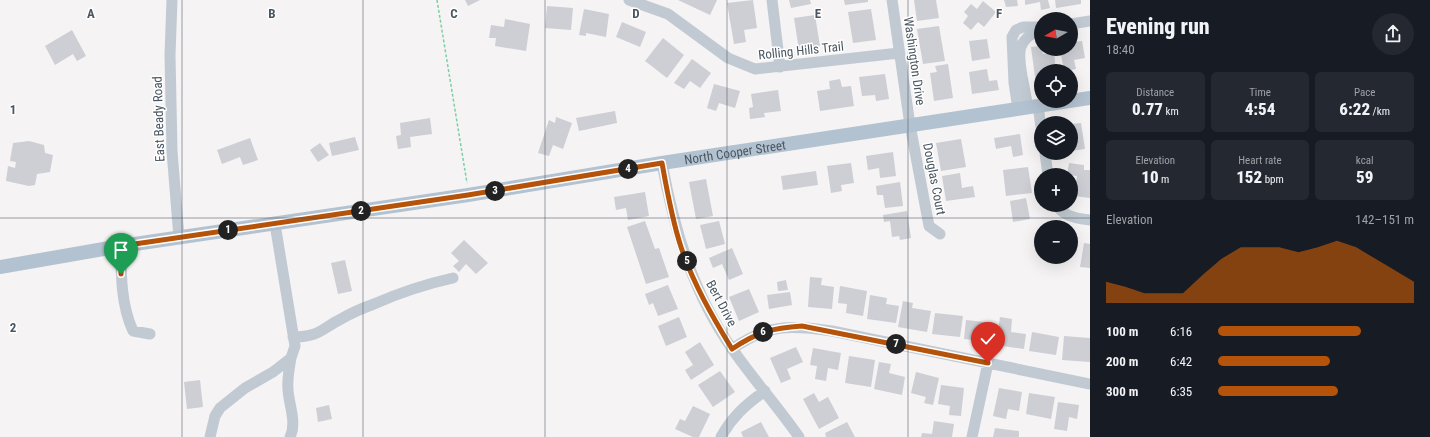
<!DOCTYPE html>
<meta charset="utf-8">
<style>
body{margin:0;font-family:"Roboto Condensed",sans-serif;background:#242831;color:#f1f3f6;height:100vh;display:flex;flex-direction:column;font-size:15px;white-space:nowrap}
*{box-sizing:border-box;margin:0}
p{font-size:13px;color:#9ea1a6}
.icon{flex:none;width:22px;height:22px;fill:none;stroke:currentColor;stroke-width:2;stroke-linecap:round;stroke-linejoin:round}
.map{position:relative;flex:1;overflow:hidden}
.sheet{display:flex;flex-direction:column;background:#171b24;width:340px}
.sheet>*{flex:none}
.needle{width:26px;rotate:261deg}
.controls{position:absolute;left:1034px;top:12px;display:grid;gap:8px}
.controls a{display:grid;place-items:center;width:44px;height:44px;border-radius:50%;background:#171b24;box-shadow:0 4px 16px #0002;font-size:20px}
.pin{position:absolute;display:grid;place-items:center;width:34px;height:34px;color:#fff;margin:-41px -17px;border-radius:50% 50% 50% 0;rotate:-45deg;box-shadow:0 0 4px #0007}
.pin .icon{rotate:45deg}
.km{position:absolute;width:20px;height:20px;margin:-10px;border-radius:50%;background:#222;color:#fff;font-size:11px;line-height:20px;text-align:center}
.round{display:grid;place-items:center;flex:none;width:42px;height:42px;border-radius:21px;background:#242831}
.overview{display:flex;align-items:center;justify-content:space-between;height:68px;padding:0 16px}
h1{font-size:22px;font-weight:800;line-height:30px}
.figures{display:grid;grid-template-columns:repeat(3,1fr);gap:6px;height:68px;padding:4px 16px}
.figures div{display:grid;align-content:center;border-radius:6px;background:#242831;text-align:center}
.figures b{font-size:17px;font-weight:800}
.figures small{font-size:11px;font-weight:400}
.figures p{font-size:11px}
.chart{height:112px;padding:8px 16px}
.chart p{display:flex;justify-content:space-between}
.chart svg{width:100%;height:72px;margin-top:4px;fill:#b45309;opacity:.7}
ul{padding:0 16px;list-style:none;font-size:13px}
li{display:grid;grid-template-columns:64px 48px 1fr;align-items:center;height:30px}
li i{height:10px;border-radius:5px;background:#b45309}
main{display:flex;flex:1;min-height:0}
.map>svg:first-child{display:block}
.building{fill:#cdcfd5}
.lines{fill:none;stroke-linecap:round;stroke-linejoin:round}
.path{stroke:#7ad0a6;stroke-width:1.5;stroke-dasharray:3 2;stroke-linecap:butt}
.minor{stroke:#c1cad2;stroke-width:11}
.major{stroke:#b3c2d1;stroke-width:14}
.route-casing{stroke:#fff;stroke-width:8}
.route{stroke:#b45309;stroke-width:5}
.grid{fill:none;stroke:#4a5661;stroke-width:1;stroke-opacity:0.55}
.labels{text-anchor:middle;stroke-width:3;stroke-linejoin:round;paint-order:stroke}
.street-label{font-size:13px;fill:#4a5661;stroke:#fff}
.grid-label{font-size:13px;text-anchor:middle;font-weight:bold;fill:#4a5661;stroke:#fff;stroke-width:3;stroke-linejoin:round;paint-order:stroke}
</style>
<main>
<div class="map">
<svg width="1090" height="437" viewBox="0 0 1090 437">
<rect width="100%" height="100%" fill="#f5f3f3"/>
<path class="building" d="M465,0H480L468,6Z
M678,0H717L710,15Z
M753,0L757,28L744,30L746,42L734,44L727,3Z
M789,0H810L811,4L791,8Z
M844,0H868V2L845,5Z
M914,0H936L939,18L917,21Z
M1004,0H1017L1018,6L1006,7Z
M1025,0H1048L1050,8L1041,10L1040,2L1025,5Z
M1055,0H1081V4L1056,8Z
M983,1L996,12L984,27L978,22L971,30L963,23L968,16L964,12L971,4L977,9Z
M547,6L573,8L571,30L545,28Z
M584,9L609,14L606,37L586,33V36L579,35Z
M871,9L876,40L853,43L848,12Z
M815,15L820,46L799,50L794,18Z
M505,19L530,24L526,51L495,46L496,38H489L491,25L504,27Z
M622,22L646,32L640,47L616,37Z
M939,26L945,61L923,64L917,29Z
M72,30L86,56L77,61L73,54L55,65L45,46Z
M663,38L684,55L667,78L645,61Z
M987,39L990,58L972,61L969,41Z
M1082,41L1085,58L1074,60L1076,69L1064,71L1060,49H1071V42Z
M1041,46L1043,54L1054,52L1056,71H1041V76L1035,77L1031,47Z
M692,59L711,73L700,88L690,81L684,89L674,83Z
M948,64L953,98L934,101L930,73L937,72L935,66Z
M987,69L989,81L997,80L999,90L972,94L969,72Z
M885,74L889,99L876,101L875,95L862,96L859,77Z
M840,79L842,87L851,86L854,106L820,111L817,91L830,89L829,81Z
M714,84L740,91L735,108L719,103L716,111L707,108Z
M778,90L781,111L764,113L765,117L750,119L749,108L753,107L751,94Z
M615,111L617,123L579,131L576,118Z
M556,117L572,123L563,149L553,145L549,156L538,153L549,120L555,123Z
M430,118L432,134L410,137L411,147L398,149L396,136L401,135L400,123Z
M1081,123L1085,149L1071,151V124Z
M1020,134L1023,155L1013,157L1011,146L996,149L994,138Z
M355,137L359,150L332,156L329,143Z
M250,138L258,160L243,165L240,157L222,164L217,150Z
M961,139L966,167L941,171L936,143Z
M29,141L44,145L45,153L53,155L50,172L37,174L35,185L29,186L6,181L8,166L15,168L16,162L10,161L13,143Z
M320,143L329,155L318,162L310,150Z
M893,152L896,176L880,178L879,168L868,170L866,156Z
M851,163L854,183L841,185L842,191L831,193L827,166Z
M1069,163L1084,165V170H1090V198L1074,196L1077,176L1067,175Z
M1028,167L1032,193L1006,196L1003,170Z
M816,171L818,185L783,190L781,176Z
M960,173L962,188L973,186L975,197L946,201L942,176Z
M706,179L713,216L696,219L689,182Z
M900,182L903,206L885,208L883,195H877L876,186Z
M645,192L649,216L628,220L626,208L616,210L614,197Z
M1026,198L1030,219L1013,222L1010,201Z
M907,211L911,238L900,240L899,236L892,237L890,221L884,222L883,215Z
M645,221L655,249L659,248L669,277L646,284L627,227Z
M719,221L725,244L706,249L700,225Z
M464,240L488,263L476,274L466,264L459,272L453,266L459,261L451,253Z
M1084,243L1090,244V268L1080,267Z
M732,248L743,274L729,280L722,264L713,268L709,258Z
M1058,257H1068L1067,260Z
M345,260L352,291L338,294L331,263Z
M810,277L822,278L821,285L834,287L832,309L808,307Z
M786,280L788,290L778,291L777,282Z
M668,285L678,309L658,316L653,303L649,305L645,294Z
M840,286L867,291L863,316L846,313L847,304L838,303Z
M749,289L759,312L739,321L729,297Z
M790,292L792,305L769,309L767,295Z
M870,295L887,298L886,304L899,306L896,323L867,319Z
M903,301L913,303L912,308L931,311L927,332L898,327Z
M935,313L963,316L960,337L932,334Z
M679,317L687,337L666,346L658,326Z
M1000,317L1012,319L1011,332L1026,334L1024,349L996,345Z
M966,320L994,323L992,342L964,339Z
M1032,332L1059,337L1056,355L1029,351Z
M1064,336L1090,338V362L1062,360Z
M700,342L714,365L691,380L685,370L693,365L685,352Z
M796,347L803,362L787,369L791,379L781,383L770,358Z
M813,348L841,353L838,370L828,368L826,381L815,379L817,366L810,365Z
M849,356L875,360L871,387L845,383Z
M879,362L891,364L889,373L905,377L902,395L874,389Z
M720,371L735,392L713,407L698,385Z
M916,372L939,378L933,405L924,403L926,397L911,393Z
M200,380L203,407L187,409L184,382Z
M941,385L964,388L961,416L949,415L950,406L938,404Z
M999,388L1022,392L1019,411L1008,409L1006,419L993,416Z
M814,393L819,402L828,397L839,418L819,429L803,399Z
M1029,393L1055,397L1051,419L1026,414Z
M1058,402L1079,405L1077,419L1069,417L1067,431L1054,429Z
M329,405L332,419L318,422L316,408Z
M693,406L710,414L699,437H693L675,429L680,419L685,421Z
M934,421L954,424L952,437H921L922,433L932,434Z
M761,422L769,437H743L741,432Z
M847,422L855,437H826L825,433Z
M995,428L1019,431V437H993Z"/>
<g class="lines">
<path class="path" d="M437,0L467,183"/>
<path class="minor" d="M172,0L170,55L172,151L179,238
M629,0L668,14L728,58L755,69L899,53
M772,0L780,67
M892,0L910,125L929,226L940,234
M1071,24L1090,21
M1038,106L1041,127
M1028,108C1026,97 1024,86 1022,76C1018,52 1016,40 1041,29
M1018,109L1014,83L1012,37L1016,30L1023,27H1041
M1045,153L1048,175
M662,163C674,229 693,294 733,350C754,380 778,407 799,437
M1057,205C1062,216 1079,219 1090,220
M121,246C121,275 121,305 133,331L150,334
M293,337C319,337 321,329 341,319C351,313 363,308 374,304C399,293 426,284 453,278
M732,349C768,324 790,325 832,331L1090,384
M210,437L215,416L220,408L245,388L273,372L291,358L295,346L275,224
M290,437C297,423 289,405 288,390C287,379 289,369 291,358
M721,437C732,417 746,404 765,391
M972,437L988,363"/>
<path class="major" id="s1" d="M0,267L121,246L468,195L662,163L1090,98"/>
</g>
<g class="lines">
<g class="route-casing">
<path id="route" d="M121,274V246L468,195L662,163C667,191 672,220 681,247C693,283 712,316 732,349C757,332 772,328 802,326L988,363"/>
</g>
<use href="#route" class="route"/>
</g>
<path class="grid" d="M182,0V437M363,0V437M545,0V437M727,0V437M908,0V437M0,218H1090"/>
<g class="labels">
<g class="street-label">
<text transform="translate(801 50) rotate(-6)" y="5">Rolling Hills Trail</text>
<text transform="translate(915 61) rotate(82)" y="5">Washington Drive</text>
<text transform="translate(158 119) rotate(-92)" y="5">East Beady Road</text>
<text dy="5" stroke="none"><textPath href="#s1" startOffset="744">North Cooper Street</textPath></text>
<text transform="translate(935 179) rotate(79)" y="5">Douglas Court</text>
<text transform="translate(722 303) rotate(62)" y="5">Bert Drive</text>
</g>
</g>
<g class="grid-label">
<text x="91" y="18">A</text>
<text x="272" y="18">B</text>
<text x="454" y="18">C</text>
<text x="636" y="18">D</text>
<text x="818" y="18">E</text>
<text x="999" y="18">F</text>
<text x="13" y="114">1</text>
<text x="13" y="332">2</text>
</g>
</svg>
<div class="controls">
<a><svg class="needle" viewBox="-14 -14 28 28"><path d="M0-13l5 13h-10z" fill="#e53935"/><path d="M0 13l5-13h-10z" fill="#9ea1a6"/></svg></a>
<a><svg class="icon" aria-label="locate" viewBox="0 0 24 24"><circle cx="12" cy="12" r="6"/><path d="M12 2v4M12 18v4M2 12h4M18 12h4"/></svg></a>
<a><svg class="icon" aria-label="layers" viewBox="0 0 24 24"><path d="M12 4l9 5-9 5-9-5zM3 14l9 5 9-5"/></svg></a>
<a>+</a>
<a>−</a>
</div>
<div class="pin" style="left:121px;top:274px;background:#1e9e55"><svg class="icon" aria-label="arrive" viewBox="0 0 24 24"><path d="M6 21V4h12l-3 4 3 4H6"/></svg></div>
<div class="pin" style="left:988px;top:363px;background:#d93025"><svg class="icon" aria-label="check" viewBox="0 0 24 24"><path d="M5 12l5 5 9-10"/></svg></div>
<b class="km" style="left:228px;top:230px">1</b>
<b class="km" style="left:361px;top:211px">2</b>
<b class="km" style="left:495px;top:191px">3</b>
<b class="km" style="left:628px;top:169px">4</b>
<b class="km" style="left:687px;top:261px">5</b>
<b class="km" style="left:763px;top:332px">6</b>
<b class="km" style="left:896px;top:344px">7</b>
</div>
<section class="sheet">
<div class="overview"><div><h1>Evening run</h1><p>18:40</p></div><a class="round"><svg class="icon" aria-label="share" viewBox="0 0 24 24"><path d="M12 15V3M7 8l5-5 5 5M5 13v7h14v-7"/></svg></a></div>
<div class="figures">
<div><p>Distance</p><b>0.77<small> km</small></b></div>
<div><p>Time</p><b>4:54</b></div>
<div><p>Pace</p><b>6:22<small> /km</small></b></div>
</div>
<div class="figures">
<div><p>Elevation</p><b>10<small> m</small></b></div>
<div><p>Heart rate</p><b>152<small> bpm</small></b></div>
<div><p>kcal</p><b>59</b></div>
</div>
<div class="chart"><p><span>Elevation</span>142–151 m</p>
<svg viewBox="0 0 160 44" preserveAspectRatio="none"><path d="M0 44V31L10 34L20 38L30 38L40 38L50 27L60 17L70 10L80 10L90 10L100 13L110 10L120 6L130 10L140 17L150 24L160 31V44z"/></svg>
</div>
<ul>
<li><b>100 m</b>6:16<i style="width:73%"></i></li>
<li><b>200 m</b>6:42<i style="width:57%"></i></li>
<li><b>300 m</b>6:35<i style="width:61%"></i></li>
</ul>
</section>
</main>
